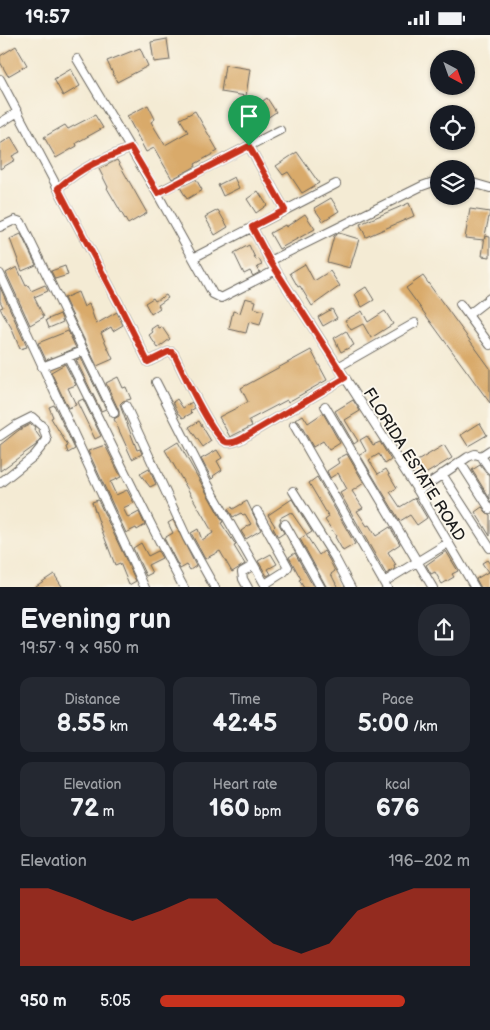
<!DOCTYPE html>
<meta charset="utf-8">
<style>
body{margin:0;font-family:"Balsamiq Sans",sans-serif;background:#242831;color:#f1f3f6;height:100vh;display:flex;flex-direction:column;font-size:19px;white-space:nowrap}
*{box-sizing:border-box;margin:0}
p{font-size:16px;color:#9ea1a6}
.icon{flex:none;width:28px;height:28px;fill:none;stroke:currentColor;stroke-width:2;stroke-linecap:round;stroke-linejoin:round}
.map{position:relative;height:552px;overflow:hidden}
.panel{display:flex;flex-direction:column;background:#171b24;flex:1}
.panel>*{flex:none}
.needle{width:32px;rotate:139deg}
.tools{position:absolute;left:430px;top:15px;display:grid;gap:10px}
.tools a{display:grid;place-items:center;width:45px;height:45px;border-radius:50%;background:#171b24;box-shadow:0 1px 4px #0004;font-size:25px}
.pin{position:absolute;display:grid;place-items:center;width:42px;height:42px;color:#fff;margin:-51px -21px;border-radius:50% 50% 50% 0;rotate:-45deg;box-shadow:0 0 5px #0007}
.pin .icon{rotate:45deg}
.round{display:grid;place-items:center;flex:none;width:52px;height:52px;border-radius:20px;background:#242831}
.summary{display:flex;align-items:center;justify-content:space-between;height:85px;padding:0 20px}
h1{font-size:28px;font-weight:600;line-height:38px}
.metrics{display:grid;grid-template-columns:repeat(3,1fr);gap:8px;height:85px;padding:5px 20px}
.metrics div{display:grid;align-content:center;border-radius:12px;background:#242831;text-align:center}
.metrics b{font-size:25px;font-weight:600}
.metrics small{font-size:14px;font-weight:400}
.metrics p{font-size:14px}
.chart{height:140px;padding:10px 20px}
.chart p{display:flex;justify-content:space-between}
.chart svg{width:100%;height:90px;margin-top:5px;fill:#c8321e;opacity:.7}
ul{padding:0 20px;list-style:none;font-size:16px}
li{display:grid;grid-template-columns:80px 60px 1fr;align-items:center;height:38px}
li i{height:12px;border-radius:6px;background:#c8321e}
.status{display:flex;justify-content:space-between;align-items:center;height:35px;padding:0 25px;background:#171b24;direction:ltr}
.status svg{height:14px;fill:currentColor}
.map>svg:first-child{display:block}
.building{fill:#d9aa6b}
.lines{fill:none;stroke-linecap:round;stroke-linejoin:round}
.minor-casing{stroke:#68645c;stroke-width:10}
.minor{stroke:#fff;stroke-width:8}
.route-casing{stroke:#fff;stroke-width:10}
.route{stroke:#c8321e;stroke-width:6}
.labels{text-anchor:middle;stroke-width:4;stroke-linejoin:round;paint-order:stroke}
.street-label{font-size:16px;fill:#1c1c1c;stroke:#fbf7ec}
</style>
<div class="status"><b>19:57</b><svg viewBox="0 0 49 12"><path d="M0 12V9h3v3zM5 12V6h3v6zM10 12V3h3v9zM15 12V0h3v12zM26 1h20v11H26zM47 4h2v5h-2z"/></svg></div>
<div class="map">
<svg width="490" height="553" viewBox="0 0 490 553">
<rect width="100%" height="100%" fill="#fbf7ec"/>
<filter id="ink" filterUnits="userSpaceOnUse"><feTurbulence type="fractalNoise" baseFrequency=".02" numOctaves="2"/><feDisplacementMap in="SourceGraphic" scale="10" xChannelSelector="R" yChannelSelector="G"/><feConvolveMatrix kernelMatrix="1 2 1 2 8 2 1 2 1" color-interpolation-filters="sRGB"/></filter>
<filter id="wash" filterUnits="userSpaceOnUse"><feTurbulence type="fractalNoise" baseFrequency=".0096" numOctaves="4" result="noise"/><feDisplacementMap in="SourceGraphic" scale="20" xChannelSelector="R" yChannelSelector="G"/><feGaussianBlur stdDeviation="1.12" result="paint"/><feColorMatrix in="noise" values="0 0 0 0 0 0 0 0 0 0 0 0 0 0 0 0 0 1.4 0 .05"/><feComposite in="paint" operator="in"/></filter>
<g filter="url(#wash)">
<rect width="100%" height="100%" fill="#f4ebd4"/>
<g id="blocks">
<path class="building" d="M167,4L170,25L154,27L151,7Z
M16,11L27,30L8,41L0,27V21Z
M140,13L148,31L117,47L107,26Z
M225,30L250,34L246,61L221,57Z
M71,34L80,51L63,61L54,44Z
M267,63L276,77L261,87L252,74Z
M148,70L155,84L151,87L165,110L188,97L180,84L195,76L218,116L195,129L196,131L191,134L172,144L154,113L146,117L127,81Z
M95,80L103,93L76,108L77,111L56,123L44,102L65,90L68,94Z
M11,102L20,117L12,121L15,125L0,134V109Z
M297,117L319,148L302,158L288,137L283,140L276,131Z
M117,125L147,178L128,189L107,153L108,152L99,134Z
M234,142L239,153L223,161L218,150Z
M196,144L202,155L187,164L180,152Z
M258,156L267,170L256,178L247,164Z
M331,163L339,176L323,186L314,173Z
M409,168L414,181L366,202L360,189Z
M470,174L490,177L484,205L465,203Z
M218,175L228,192L215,200L205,182Z
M305,179L315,194L279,214L270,198L285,190L286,192Z
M339,198L359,204L350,233L327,227L334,201Z
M21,199L36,230L22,236L10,204Z
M485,201L490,202V222L482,221Z
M249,210L256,225L259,224L262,230L257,232L260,237L253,241L250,236L244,239L234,218Z
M305,229L314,246L330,236L340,251L312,271L300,251L298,252L290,238Z
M65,231L68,240L55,244L51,236Z
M17,232L26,251L28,250L31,256L45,250L48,256L34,262L44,282L30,290L6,238Z
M423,241L490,333V368L406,253Z
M0,252L27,312L20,314L11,292L3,279L0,273L3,272L0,266Z
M366,252L374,265L362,272L355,259Z
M78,257L84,272L89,269L96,289L117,277L123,290L113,296L111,292L101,298L113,324L97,331L64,263Z
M166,260L168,263L158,270L160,273L151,279L145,268L153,263L155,266Z
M245,263L256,266L254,273L264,276L260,290L249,287L246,298L229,294L233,276L240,278Z
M332,274L337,283L323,291L318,282Z
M362,276L368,287L385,276L393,289L371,303L363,289L351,295L345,285Z
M60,279L63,287L49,293L46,285Z
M157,290L159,293L162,292L170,304L158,313L149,300L153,297L151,294Z
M68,296L76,313L46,325L38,308Z
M346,296L354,310L341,317L334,303Z
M311,315L327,345L288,367L287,365L249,385L252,391L230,402L219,382L248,367L241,353Z
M81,323L106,374L101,376L76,325Z
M65,329L76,350L68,353L76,370L68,373L51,337Z
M118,342L123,353L126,352L131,364L123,366L120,369L121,373L137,415L140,414L142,419L132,424L114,384L119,381V376L106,348Z
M83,364L101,401L95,404L77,367Z
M177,364L183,373L192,367L195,373L190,376L192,378L183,383L180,379H179L173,367Z
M353,365L360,376L345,385L358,406L354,409L335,376Z
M54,370L75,414L68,418L66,412L68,411L51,383L53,382L49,372Z
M323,378L340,408L329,415L323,406L313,412L299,387L295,385L303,380L308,388Z
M199,386L211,406L203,412L189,392Z
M480,388L487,400L468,411L461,400Z
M31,389L35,392L34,394L41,404L36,410L0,436V410L19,395Z
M367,401L373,410L380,407L391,425L385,429L379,419L369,425L378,439L386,434L397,453L390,457L400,472L415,463L427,483L417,490L410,480L400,486L360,420L366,416L360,405Z
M178,407L223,487L221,488L236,510L234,511L245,529L232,537L220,516L205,524L191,498L198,494L202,505L213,498L165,415Z
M105,410L121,442L110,447L116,460L127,455L134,468L123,473L128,483L139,477L145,490L137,495L136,493L126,498L88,416Z
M444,410L452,423L417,444L409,431Z
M217,415L222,423L217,426L222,435L213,441L214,442L212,444L201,424Z
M347,419L364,448L352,456L363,473L357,476L367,491L369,490L376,501L390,492L400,509L388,517L396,530L394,531L395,534L386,539L340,458L347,454L338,438L330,443L327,436L339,428L337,424Z
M480,430L486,438L490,440V464L472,435Z
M149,434L156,449L150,452L140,439Z
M317,442L355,509L343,516L335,502L336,501L325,485L329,482L309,448Z
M292,464L312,497L307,500L291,477L280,483L281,485L279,489L284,498L278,502L273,493L275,491L268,480Z
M98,465L136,546L129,550L120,528L115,530L101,493L92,467Z
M247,466L261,495L246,504L241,496L251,489L245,479L243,480L241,478L233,482L228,474L232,472L233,474Z
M482,472L486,477L490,480V501L475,477Z
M173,485L196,531L190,535L187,530L180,534L164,503L173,498L168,488Z
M306,500L319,520L324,516L330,526L335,536L331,539L338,553H327L300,504Z
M141,508L148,521L158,516L162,523L148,530L152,538L146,541L133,513Z
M446,516L458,536L452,539L454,542L442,549L435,537L431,539L426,530Z
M295,518L314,553H304L299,545L301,544L289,522Z
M271,519L277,529L268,534L271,539L267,541L258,526Z
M487,525L490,529V553H481L476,544L488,537L482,528Z
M54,539L63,553H33Z"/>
</g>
</g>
<g filter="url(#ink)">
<use href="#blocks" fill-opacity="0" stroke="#68645c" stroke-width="1"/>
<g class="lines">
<g class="minor-casing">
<path id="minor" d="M77,24L157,158L213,259L221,263L276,235
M0,44L118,267L148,327L168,317H172L174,319C182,335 212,401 226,407C231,409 237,406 241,404L345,343
M0,88L18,77
M249,111L285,175
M466,146L490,153
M58,153C82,132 102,124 131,113
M157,158L280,95
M0,192L15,185L21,187L114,378
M252,192L270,226L418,456L475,553
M193,223L336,149
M270,226L422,151L439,145
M0,239L145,553
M460,269L490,310
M468,280L490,263
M68,322C107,399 143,477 184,553
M42,332L83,316
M338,332L415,288
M156,347L211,455L267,553
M126,371L187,503L215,553
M325,371L433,553
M294,390L387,553
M0,401L16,390L32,382L43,392L47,405L34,421L0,448
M481,421L490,415
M460,427L490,474
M442,439L490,513
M293,456L335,523L351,553
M418,456L468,422L475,419L481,421L490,434
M257,476L288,532L284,537L265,549
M285,489L321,553
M384,547L448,508
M248,553L243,544L242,537L254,530"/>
</g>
<use href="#minor" class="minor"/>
</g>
</g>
<g class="lines" filter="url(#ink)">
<g class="route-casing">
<path id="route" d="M249,111L285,175L252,192L270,226L345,343L241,404C237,406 231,409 226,407C212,401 182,335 174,319L172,317H168L148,327L118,267L58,153C82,132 102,124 131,113L158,158Z"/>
</g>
<use href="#route" class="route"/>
</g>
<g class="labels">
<g class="street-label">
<text transform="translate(415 429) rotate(58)" y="6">FLORIDA ESTATE ROAD</text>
</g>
</g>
</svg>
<div class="tools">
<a><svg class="needle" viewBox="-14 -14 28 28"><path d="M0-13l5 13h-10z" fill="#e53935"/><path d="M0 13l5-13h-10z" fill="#9ea1a6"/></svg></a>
<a><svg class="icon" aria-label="locate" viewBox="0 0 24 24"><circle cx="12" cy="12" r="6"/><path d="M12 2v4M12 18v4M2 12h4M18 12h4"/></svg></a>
<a><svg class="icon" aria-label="layers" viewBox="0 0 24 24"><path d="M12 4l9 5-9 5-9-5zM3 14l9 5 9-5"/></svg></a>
</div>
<div class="pin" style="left:249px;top:111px;background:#1e9e55"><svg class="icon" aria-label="arrive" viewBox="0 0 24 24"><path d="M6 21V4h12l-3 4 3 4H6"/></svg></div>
</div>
<section class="panel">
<div class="summary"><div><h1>Evening run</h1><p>19:57 · 9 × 950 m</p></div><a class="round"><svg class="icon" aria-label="share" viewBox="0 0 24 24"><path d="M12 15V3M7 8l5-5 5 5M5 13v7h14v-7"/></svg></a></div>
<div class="metrics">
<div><p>Distance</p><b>8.55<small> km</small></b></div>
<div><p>Time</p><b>42:45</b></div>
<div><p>Pace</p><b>5:00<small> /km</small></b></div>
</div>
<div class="metrics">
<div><p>Elevation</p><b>72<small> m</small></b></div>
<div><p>Heart rate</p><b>160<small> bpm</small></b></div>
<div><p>kcal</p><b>676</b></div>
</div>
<div class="chart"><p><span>Elevation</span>196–202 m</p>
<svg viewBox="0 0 160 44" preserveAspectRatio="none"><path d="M0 44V6L10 6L20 11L30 17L40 22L50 17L60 11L70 11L80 22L90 33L100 38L110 33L120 17L130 11L140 6L150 6L160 6V44z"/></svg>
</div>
<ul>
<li><b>950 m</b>5:05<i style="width:79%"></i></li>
</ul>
</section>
